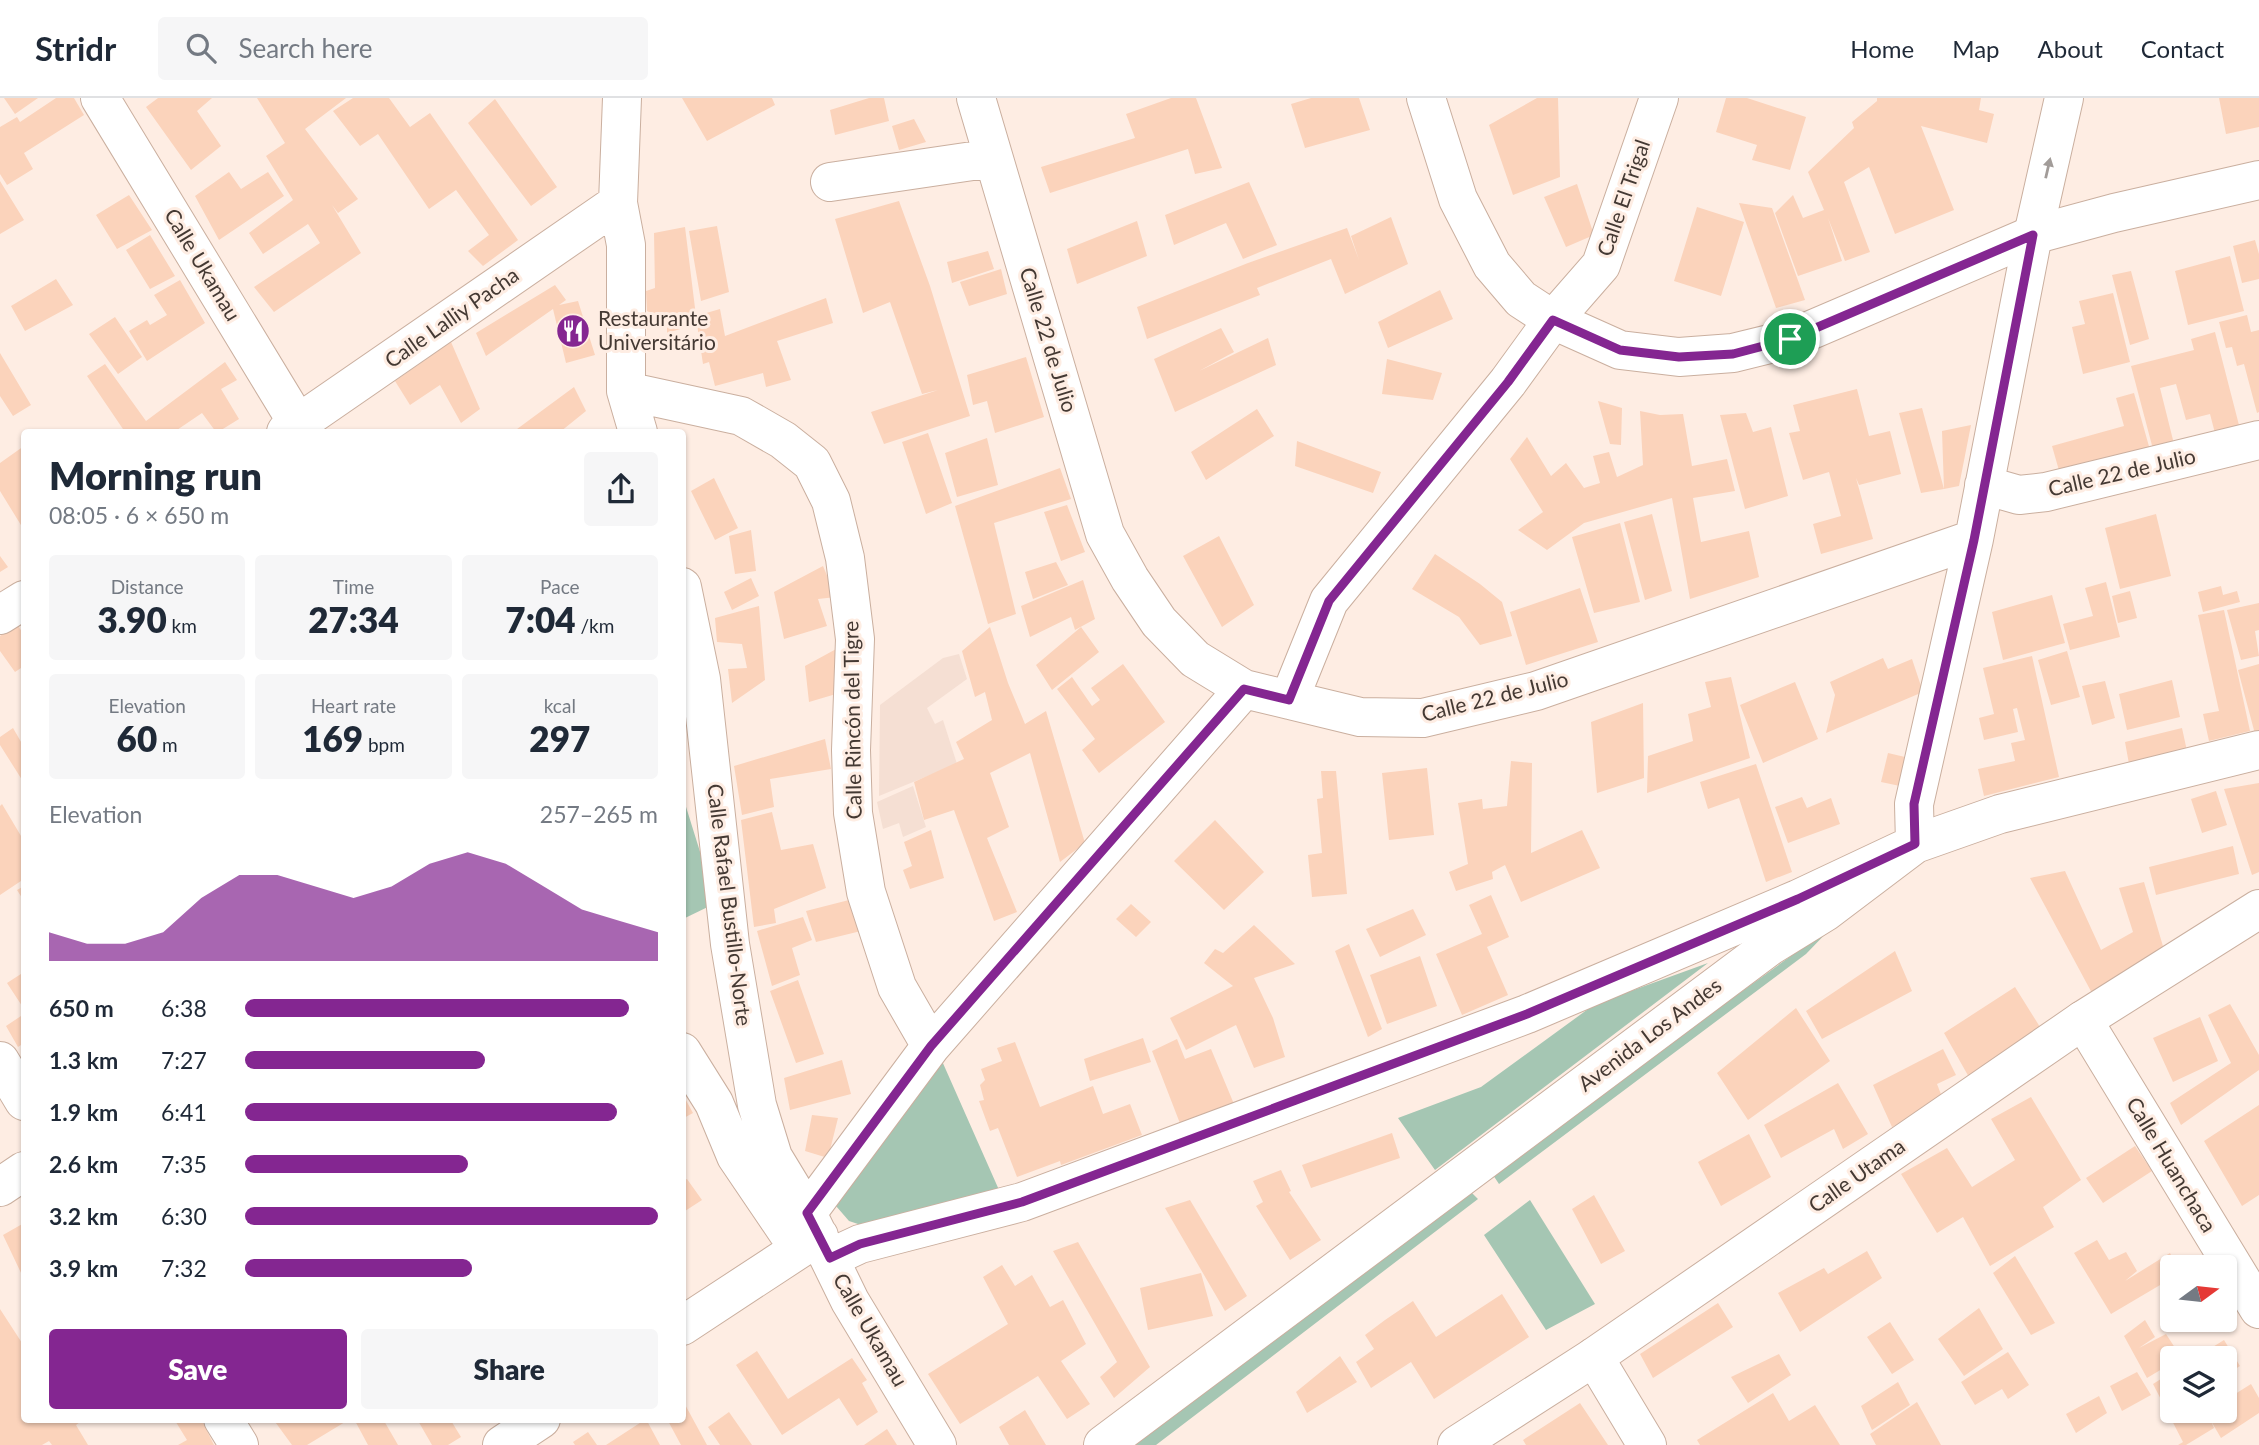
<!DOCTYPE html>
<meta charset="utf-8">
<style>
body{margin:0;font-family:Lato,sans-serif;background:#f6f6f7;color:#1f2937;height:100vh;display:flex;flex-direction:column;font-size:26px;white-space:nowrap}
*{box-sizing:border-box;margin:0}
p{font-size:23px;color:#747a83}
.icon{flex:none;width:38px;height:38px;fill:none;stroke:currentColor;stroke-width:2;stroke-linecap:round;stroke-linejoin:round}
.map{position:relative;flex:1;overflow:hidden}
.side{position:absolute;left:21px;top:331px;width:665px;height:994px;display:flex;flex-direction:column;background:#fff;border-radius:7px;box-shadow:0 2px 5px #0004}
.side>*{flex:none}
.needle{width:46px;rotate:75deg}
.controls{position:absolute;left:2160px;top:1157px;display:grid;gap:14px}
.controls a{display:grid;place-items:center;width:77px;height:77px;border-radius:7px;background:#fff;box-shadow:0 2px 5px #0004;font-size:35px}
.pin{position:absolute;display:grid;place-items:center;width:60px;height:60px;color:#fff;margin:-30px;border:4px solid #fff;border-radius:50%;box-shadow:0 2px 7px #0007}
.round{display:grid;place-items:center;flex:none;width:74px;height:74px;border-radius:7px;background:#f6f6f7}
.overview{display:flex;align-items:center;justify-content:space-between;height:119px;padding:0 28px}
h1{font-size:38px;font-weight:800;line-height:52px}
.metrics{display:grid;grid-template-columns:repeat(3,1fr);gap:10px;height:119px;padding:7px 28px}
.metrics div{display:grid;align-content:center;border-radius:7px;background:#f6f6f7;text-align:center}
.metrics b{font-size:35px;font-weight:800}
.metrics small{font-size:19px;font-weight:400}
.metrics p{font-size:19px}
.chart{height:196px;padding:14px 28px}
.chart p{display:flex;justify-content:space-between}
.chart svg{width:100%;height:126px;margin-top:7px;fill:#842691;opacity:.7}
.button{display:flex;gap:14px;margin-top:auto;padding:14px 28px}
.button a{flex:1;height:80px;border-radius:7px;background:#842691;color:#fff;font-size:28px;font-weight:800;line-height:80px;text-align:center}
.button a+a{background:#f6f6f7;color:#1f2937}
ul{padding:0 28px;list-style:none;font-size:23px}
li{display:grid;grid-template-columns:112px 84px 1fr;align-items:center;height:52px}
li i{height:18px;border-radius:9px;background:#842691}
header{display:flex;align-items:center;gap:42px;box-sizing:border-box;height:98px;padding:0 35px;background:#fff;border-bottom:2px solid #e0e1e3}
header strong{font-size:33px}
nav{display:flex;gap:38px;margin-inline-start:auto;font-size:24px}
.search{width:490px;height:63px;background:#f6f6f7;display:flex;align-items:center;gap:18px;box-sizing:border-box;padding:0 24px;border-radius:7px;color:#747a83;font-size:26px}
.map>svg:first-child{display:block}
.commercial{fill:#f5dfd3}
.green{fill:#a5c6b3}
.building{fill:#fbd3bb}
.lines{fill:none;stroke-linecap:round;stroke-linejoin:round}
.minor-casing{stroke:#caaf9f;stroke-width:40}
.tertiary-casing{stroke:#caaf9f;stroke-width:40}
.minor{stroke:#fff;stroke-width:38}
.tertiary{stroke:#fff;stroke-width:38}
.oneway{fill:#a29c99}
.route-casing{stroke:#fff;stroke-width:14}
.route{stroke:#842691;stroke-width:9}
.labels{text-anchor:middle;stroke-width:6;stroke-linejoin:round;paint-order:stroke}
.street-label{font-size:21px;fill:#443933;stroke:#feede3}
.poi-label{font-size:21px;fill:#443933;stroke:#feede3;text-anchor:start}
</style>
<header>
<strong>Stridr</strong>
<div class="search"><svg class="icon" aria-label="search" viewBox="0 0 24 24"><circle cx="10" cy="10" r="6"/><path d="M15 15l6 6"/></svg>Search here</div>
<nav><a>Home</a><a>Map</a><a>About</a><a>Contact</a></nav>
</header>
<div class="map">
<svg width="2259" height="1347" viewBox="0 0 2259 1347">
<rect width="100%" height="100%" fill="#feede3"/>
<path class="commercial" d="M959,556L967,581L927,610L935,626L943,622L957,666L879,698L880,607L943,560Z
M913,688L926,729L903,739L899,725L883,731L877,704Z"/>
<path class="green" d="M682,696L716,805L683,821H682Z
M1834,827L1806,856L1499,1086L1491,1074Z
M1708,865L1435,1072L1398,1020L1481,989L1595,906Z
M942,963L1003,1101L873,1131L849,1123L836,1108Z
M1469,1092L1478,1101L1156,1347H1135Z
M1530,1102L1595,1206L1546,1232L1484,1137Z"/>
<path class="building" d="M4,0H38L15,16Z
M56,0H74L84,17L24,55L33,71L7,87L0,76V29L17,19L20,24Z
M158,0H212L197,13L221,48L191,72L146,9Z
M257,0H346L305,31L358,101L338,115L332,107L361,155L274,214L254,189L320,145L308,126L263,156L249,135L293,102L266,58L285,45Z
M353,0H389L410,29L430,15L518,142L483,168L468,153L489,137L456,92L429,111L378,36L360,48L333,13Z
M682,0H772L775,7L707,43Z
M869,0H884L889,23L835,37L830,12Z
M1171,0H1196L1222,70L1195,76L1188,51L1050,95L1041,69L1135,40L1126,16Z
M1311,0H1359L1370,32L1305,50L1291,6Z
M1537,0H1558L1560,79L1513,97L1489,27Z
M1726,0H1747L1806,19L1790,72L1752,62L1757,47L1716,34Z
M1877,0H1981L1979,12L1994,16L1987,45L1921,28L1954,112L1895,136L1869,69L1844,84L1870,154L1845,163L1828,120L1842,163L1798,178L1775,115L1793,97L1803,120L1824,112L1808,74L1854,30L1852,24L1877,3Z
M2219,0H2259V29L2226,36Z
M495,1L557,89L531,108L468,25Z
M914,21L926,44L899,52L892,28Z
M229,74L241,91L268,74L284,98L219,142L195,98Z
M0,83L24,122L0,136Z
M1249,84L1277,147L1243,161L1226,125L1174,147L1165,117Z
M1577,86L1594,137L1566,149L1544,99Z
M129,97L152,132L117,151L96,117Z
M899,103L930,188L970,318L884,346L871,314L938,292L922,296L890,204L863,215L835,121Z
M1739,105L1772,110L1805,202L1776,210Z
M1697,109L1744,124L1721,198L1674,183Z
M1391,119L1408,166L1345,196L1331,161L1257,190L1260,197L1147,241L1137,209L1248,165L1347,130L1359,162L1351,138Z
M1137,123L1147,158L1077,186L1067,151Z
M717,128L729,194L701,203L689,133Z
M685,129L696,218L720,211L725,238L826,200L833,225L777,243L791,282L766,289L763,275L715,288L709,264L703,266L697,226L667,235V223L647,213L646,193L655,190L654,135Z
M150,137L175,178L150,191L126,152Z
M2255,142L2259,156V181L2242,185L2233,148Z
M988,153L994,171L952,185L947,164Z
M2230,158L2244,213L2188,227L2175,173Z
M1001,171L1007,196L969,208L960,184Z
M2131,173L2149,241L2130,247L2112,177Z
M56,181L73,207L25,233L11,208Z
M180,182L205,225L147,263L129,233L147,222L150,227L167,217L154,197Z
M555,187L566,202L559,207L578,203L595,257L566,265L553,211L486,258L476,235Z
M1440,192L1453,221L1388,250L1378,224Z
M2113,195L2130,264L2083,276L2072,229L2085,226L2079,203Z
M2247,217L2251,234L2259,232V314L2257,315L2244,266L2237,268L2232,249L2226,250L2219,224Z
M115,219L142,259L118,276L89,236Z
M1221,230L1234,254L1199,273L1268,240L1276,267L1175,314L1154,261Z
M2215,234L2240,331L2216,339L2210,316L2186,322L2176,286L2160,290L2175,350L2154,355L2131,268L2194,252L2191,241Z
M451,244L480,311L461,325L440,287L410,307L395,283Z
M0,255L31,307L13,318L0,298Z
M1026,259L1044,319L995,335L987,303L973,307L967,277Z
M1387,261L1442,275L1433,302L1382,296Z
M225,264L237,282L221,291L239,321L218,334H216L202,315L174,334H125L87,278L105,266L146,323Z
M574,289L586,313L560,334H513Z
M1857,291L1869,338L1890,333L1901,376L1859,387L1856,380L1873,441L1821,456L1813,426L1841,418L1829,374L1803,382L1789,335L1800,333L1793,307Z
M2134,295L2150,352L2060,376L2052,348L2124,328L2116,300Z
M1598,303L1622,310L1621,347L1610,346Z
M1922,310L1944,391L1921,395L1899,315Z
M1257,311L1274,338L1206,382L1191,354Z
M1640,313L1660,317L1683,316L1692,368L1727,361L1735,393L1693,400L1701,444L1749,433L1759,479L1690,501L1672,400L1584,425L1547,452L1518,432L1543,414L1510,361L1527,339L1551,378L1566,365L1584,390L1600,385L1593,358L1609,354L1617,379L1643,367Z
M1746,315L1753,334L1771,329L1788,398L1745,411L1720,317Z
M1971,327L1959,388L1944,391L1942,333Z
M928,335L952,405L926,416L902,344Z
M987,340L998,387L957,399L945,355Z
M1297,343L1381,374L1373,395L1295,368Z
M24,348V432L0,393V365Z
M1060,370L1071,401L994,425L1016,516L988,526L955,408Z
M714,380L738,430L715,442L691,393Z
M1067,407L1085,454L1061,463L1044,414Z
M1652,416L1672,493L1645,502L1624,424Z
M2156,416L2171,478L2120,491L2105,430Z
M1620,425L1640,504L1594,515L1572,439Z
M751,432L756,473L735,476L729,438Z
M1219,438L1254,507L1222,529L1183,458Z
M1435,456L1480,486L1502,504L1512,538L1480,547L1459,519L1412,491Z
M0,458L8,469L0,474Z
M1056,464L1068,487L1033,501L1025,474Z
M823,468L836,499L818,501L827,528L784,541L774,494Z
M751,480L759,498L732,512L724,494Z
M1083,482L1095,521L1075,532L1071,519L1030,539L1021,508Z
M2106,484L2120,539L2070,552L2063,526L2093,518L2085,490Z
M2221,488L2223,497L2237,493L2240,504L2203,514L2198,494Z
M1580,490L1598,544L1526,567L1510,514Z
M2130,493L2137,520L2118,525L2112,498Z
M2052,497L2065,545L2003,562L1992,514Z
M2259,505V532L2255,533L2259,558L2241,562L2227,512Z
M759,508L765,582L732,605L728,571L747,570L742,546L717,544L715,520Z
M2224,512L2250,633L2209,643L2203,616L2219,613L2198,517Z
M17,526L24,537V568L15,574L0,553V538Z
M990,529L1008,585L1025,626L1046,613L1085,745L1060,764L1030,655L990,675L1009,729L987,740L1017,814L994,823L954,712L924,722L914,684L964,661L956,644L992,622L985,594L975,599L962,553Z
M1081,529L1099,554L1052,592L1036,567Z
M838,550L836,596L809,604L805,568Z
M2067,553L2080,599L2051,607L2038,562Z
M2032,558L2059,679L1984,698L1978,671L2015,663L2011,645L2025,642L2017,610L2013,611L2018,634L1984,642L1979,620L1994,616L1983,570Z
M1883,560L1888,571L1912,561L1923,594L1826,635L1835,597L1830,584Z
M1123,566L1165,624L1099,675L1082,652L1095,641L1057,591L1072,579L1092,608L1100,602L1091,590Z
M2259,566V635L2255,636L2238,572Z
M1731,579L1750,660L1647,695L1648,658L1693,643L1688,616L1711,609L1705,584Z
M2172,582L2180,619L2127,632L2119,596Z
M2105,583L2115,620L2092,627L2082,588Z
M1795,584L1818,641L1763,665L1740,607Z
M1643,605L1644,680L1597,695L1591,624Z
M13,630L24,649V685L0,647V639Z
M2182,630L2187,653L2129,666L2125,644Z
M825,641L831,671L770,681L774,709L742,717L734,668Z
M1888,655L1905,659L1900,688L1881,684Z
M1511,663L1532,665L1531,755L1582,732L1600,770L1521,804L1505,767L1492,774L1493,781L1456,793L1449,774L1468,766L1458,705L1482,701L1483,711L1507,708Z
M1756,666L1792,774L1766,784L1739,700L1708,711L1700,684Z
M1427,670L1434,737L1389,742L1382,675Z
M1321,673H1336L1347,796L1312,799L1308,757L1322,755L1317,701L1323,700Z
M2259,685V774L2252,777L2224,691Z
M2216,693L2227,727L2202,735L2191,701Z
M1802,699L1807,710L1831,700L1840,726L1788,745L1775,709Z
M2,706L24,743V781L0,797V708Z
M772,714L781,752L813,746L826,790L774,811L776,825L754,829L741,722Z
M1215,722L1264,774L1224,812L1174,763Z
M931,732L944,780L910,791L903,772L912,768L904,744Z
M2233,748L2239,776L2156,797L2149,769Z
M2065,773L2101,852L2133,834L2119,790L2144,784L2165,855L2093,897L2030,780Z
M24,788V803L17,792Z
M1491,797L1509,839L1487,849L1508,897L1462,917L1436,856L1482,836L1469,807Z
M849,802L861,833L816,844L806,813Z
M1131,806L1151,824L1136,839L1116,821Z
M1413,811L1426,837L1380,859L1366,831Z
M803,819L812,842L792,850L800,877L772,888L757,833Z
M1254,827L1295,866L1254,880L1273,920L1285,959L1254,970L1236,927L1186,952L1170,920L1233,888L1204,865L1215,851L1223,855Z
M1349,846L1382,931L1368,939L1335,853Z
M1895,853L1912,893L1822,941L1806,913Z
M1420,858L1437,908L1387,926L1370,877Z
M24,874V911L7,885Z
M798,882L824,956L796,965L770,893Z
M2015,889L2045,937L1970,981L1944,935Z
M2230,906L2259,957V972L2181,1027L2170,1005L2231,965L2208,917Z
M1796,910L1830,963L1748,1022L1717,975Z
M24,916V945L18,949L6,928Z
M2200,919L2218,963L2173,984L2153,940Z
M1143,940L1151,964L1090,983L1084,961Z
M1177,941L1185,961L1211,951L1234,1006L1181,1028L1152,953Z
M1015,944L1040,1009L1093,988L1103,1016L1130,1006L1142,1037L1061,1067L1060,1063L1017,1079L998,1030L990,1033L979,1003L984,1002L980,987L985,982L981,971L1002,963L997,950Z
M1943,951L1956,977L1937,986L1944,1004L1892,1029L1873,987Z
M842,962L851,996L790,1012L784,980Z
M1838,985L1868,1036L1843,1051L1834,1031L1781,1060L1764,1027Z
M682,995L693,1015L682,1021Z
M2031,999L2081,1082L2043,1109L2054,1129L1990,1168L1963,1119L1937,1135L1901,1076L1947,1050L1972,1089L2015,1062L1991,1021Z
M2259,1007V1097L2242,1108L2204,1043Z
M812,1017L838,1020L828,1060L805,1053Z
M1392,1035L1400,1060L1311,1090L1302,1067Z
M1749,1036L1771,1079L1721,1108L1698,1064Z
M2135,1048L2152,1073L2103,1105L2086,1080Z
M1281,1072L1291,1093L1289,1094L1321,1142L1290,1162L1256,1108L1263,1104L1253,1083Z
M687,1081L702,1102L682,1115V1083Z
M1594,1097L1625,1153L1601,1166L1572,1111Z
M1190,1102L1247,1198L1225,1213L1165,1110Z
M24,1125V1176L22,1177L3,1137Z
M2097,1142L2109,1162L2126,1154L2137,1173L2125,1183L2170,1155L2177,1169H2172V1180L2111,1216L2074,1155Z
M1078,1144L1150,1269L1114,1300L1100,1279L1117,1264L1053,1153Z
M1867,1153L1882,1180L1800,1234L1778,1195L1824,1170L1828,1176Z
M2015,1158L2055,1225L2031,1237L1993,1175Z
M1002,1167L1015,1188L1032,1177L1050,1209L1063,1202L1086,1246L1061,1263L1090,1306L1067,1321L1038,1278L960,1326L928,1276L1008,1226L983,1179Z
M1201,1175L1213,1218L1148,1232L1140,1190Z
M1502,1196L1529,1239L1434,1301L1411,1264L1371,1290L1356,1264L1374,1251L1365,1237L1385,1222L1413,1203L1436,1239Z
M1718,1205L1733,1229L1653,1280L1640,1256Z
M1979,1210L2003,1251L1964,1278L1938,1241Z
M0,1211L24,1248V1321H84L76,1327L88,1347H52L49,1343L42,1347H0Z
M2145,1222L2155,1239L2139,1250L2166,1236L2181,1259L2172,1260V1265L2147,1280L2124,1238Z
M1890,1224L1914,1262L1892,1276L1867,1239Z
M2224,1242L2240,1268L2224,1278V1260H2195Z
M757,1253L788,1301L852,1260L867,1282L862,1285L878,1314L857,1328L839,1300L782,1337L736,1267Z
M2008,1254L2029,1287L2008,1301L2002,1291L1975,1307L1961,1284Z
M1779,1256L1791,1277L1748,1305L1731,1279Z
M1340,1258L1357,1284L1307,1315L1296,1294Z
M2137,1274L2151,1297L2122,1313L2110,1288Z
M2172,1274V1312H2205L2206,1314L2224,1312V1303L2251,1286L2259,1300V1315L2221,1340L2211,1323L2214,1330L2186,1347H2178L2183,1344L2153,1286Z
M1898,1284L1910,1307L1872,1332L1861,1308Z
M1773,1295L1789,1323L1815,1307L1840,1347H1700L1697,1342Z
M2099,1298L2107,1315L2076,1335L2066,1316Z
M682,1301L707,1347H681L667,1321H682Z
M1917,1304L1941,1347H1876L1870,1336Z
M1580,1305L1608,1347H1526L1523,1342Z
M1025,1312L1046,1347H1009L999,1329Z
M729,1314L752,1347H720L708,1329Z
M174,1321H201L214,1347H178L187,1342Z
M273,1321H350L307,1347H292Z
M354,1321H383L398,1347H368Z
M417,1321H450L461,1339L448,1347H432Z
M646,1321L660,1347H606Z
M887,1331L897,1347H864Z
M588,1334L597,1347H575L573,1344Z"/>
<g class="lines">
<g class="minor-casing">
<path id="minor" d="M100,0L303,334
M622,0L618,105L626,147V293L638,334
M976,0L1105,436L1130,481L1159,524L1195,561L1244,591L1360,619L1423,620L1536,593L1974,441
M830,84L993,60
M626,293L741,318L783,342L812,365L831,403L845,460L855,541L851,652L853,715L866,794L897,889L931,948
M286,334L618,105
M1984,387L2019,397L2046,394L2259,342
M682,489L701,581L730,846L757,1007L773,1059L807,1115L850,1203L937,1347
M0,517L24,502
M1289,602L1329,503L1508,284L1553,222L1601,167L1659,0
M2083,922L2259,1211
M682,954L714,1005L736,1058L799,1151
M0,963L24,1003
M0,1089L24,1073
M807,1115L931,948L1244,591
M830,1160L860,1146L1022,1104L1527,916L1798,801L1915,746L1914,706L1974,441L2033,137L2064,0
M682,1228L819,1138
M1594,1259L1647,1347
M223,1321L239,1347
M502,1347L541,1321"/>
</g>
<g class="tertiary-casing">
<path id="tertiary" d="M1426,0L1458,101L1492,167L1521,201L1553,222L1620,252L1679,259L1733,255L1790,241L2033,137L2114,115L2259,82
M1103,1347L1770,848L1825,814L1915,746L2000,716L2259,652
M1457,1347L1594,1259L2083,922L2259,811"/>
</g>
<use href="#minor" class="minor"/>
<use href="#tertiary" class="tertiary"/>
</g>
<defs><path id="oneway-solid" d="M-6-.8H1V-3.2L6.5 0L1 3.2V.8H-6Z" transform="scale(1.75)"/></defs>
<use class="oneway" href="#oneway-solid" transform="translate(2048 70) rotate(-77)"/>
<g class="lines">
<g class="route-casing">
<path id="route" d="M2033,137L1974,442L1914,706L1915,746L1798,801L1527,916L1022,1104L860,1146L830,1160L807,1115L931,948L1244,591L1289,602L1329,503L1508,284L1553,222L1620,252L1679,259L1733,256L1790,241Z"/>
</g>
<use href="#route" class="route"/>
</g>
<defs>
<g id="restaurant-disc" transform="scale(1.75)"><circle r="9.5" fill="#842691" stroke="#feede3"/><path d="M-5-6h1v4h1v-4h1v4h1v-4h1v5L-1.5 .5V6h-2V.5L-5-1ZM5-6V6H3V1.5H1.5Q1.5-4 5-6Z" fill="#fff"/></g>
</defs>
<g fill-rule="evenodd">
<use href="#restaurant-disc" x="573" y="233"/>
</g>
<g class="labels">
<g class="street-label">
<text transform="translate(1624 100) rotate(-71)" y="7">Calle El Trigal</text>
<text transform="translate(202 167) rotate(59)" y="7">Calle Ukamau</text>
<text transform="translate(452 220) rotate(-35)" y="7">Calle Lalliy Pacha</text>
<text transform="translate(1048 242) rotate(73)" y="7">Calle 22 de Julio</text>
<text transform="translate(2122 375) rotate(-13)" y="7">Calle 22 de Julio</text>
<text transform="translate(1495 599) rotate(-14)" y="7">Calle 22 de Julio</text>
<text transform="translate(853 622) rotate(-91)" y="7">Calle Rincón del Tigre</text>
<text transform="translate(729 807) rotate(83)" y="7">Calle Rafael Bustillo-Norte</text>
<text transform="translate(1650 937) rotate(-37)" y="7">Avenida Los Andes</text>
<text transform="translate(2171 1067) rotate(59)" y="7">Calle Huanchaca</text>
<text transform="translate(1857 1078) rotate(-35)" y="7">Calle Utama</text>
<text transform="translate(870 1232) rotate(60)" y="7">Calle Ukamau</text>
</g>
<g class="poi-label">
<text x="598" y="228">Restaurante<tspan x="598" dy="24">Universitário</tspan></text>
</g>
</g>
</svg>
<div class="controls">
<a><svg class="needle" viewBox="-14 -14 28 28"><path d="M0-13l5 13h-10z" fill="#e53935"/><path d="M0 13l5-13h-10z" fill="#747a83"/></svg></a>
<a><svg class="icon" aria-label="layers" viewBox="0 0 24 24"><path d="M12 4l9 5-9 5-9-5zM3 14l9 5 9-5"/></svg></a>
</div>
<div class="pin" style="left:1790px;top:241px;background:#1e9e55"><svg class="icon" aria-label="arrive" viewBox="0 0 24 24"><path d="M6 21V4h12l-3 4 3 4H6"/></svg></div>
<section class="side">
<div class="overview"><div><h1>Morning run</h1><p>08:05 · 6 × 650 m</p></div><a class="round"><svg class="icon" aria-label="share" viewBox="0 0 24 24"><path d="M12 15V3M7 8l5-5 5 5M5 13v7h14v-7"/></svg></a></div>
<div class="metrics">
<div><p>Distance</p><b>3.90<small> km</small></b></div>
<div><p>Time</p><b>27:34</b></div>
<div><p>Pace</p><b>7:04<small> /km</small></b></div>
</div>
<div class="metrics">
<div><p>Elevation</p><b>60<small> m</small></b></div>
<div><p>Heart rate</p><b>169<small> bpm</small></b></div>
<div><p>kcal</p><b>297</b></div>
</div>
<div class="chart"><p><span>Elevation</span>257–265 m</p>
<svg viewBox="0 0 160 44" preserveAspectRatio="none"><path d="M0 44V34L10 38L20 38L30 34L40 22L50 14L60 14L70 18L80 22L90 18L100 10L110 6L120 10L130 18L140 26L150 30L160 34V44z"/></svg>
</div>
<ul>
<li><b>650 m</b>6:38<i style="width:93%"></i></li>
<li><b>1.3 km</b>7:27<i style="width:58%"></i></li>
<li><b>1.9 km</b>6:41<i style="width:90%"></i></li>
<li><b>2.6 km</b>7:35<i style="width:54%"></i></li>
<li><b>3.2 km</b>6:30<i style="width:100%"></i></li>
<li><b>3.9 km</b>7:32<i style="width:55%"></i></li>
</ul>
<div class="button"><a>Save</a><a>Share</a></div>
</section>
</div>
